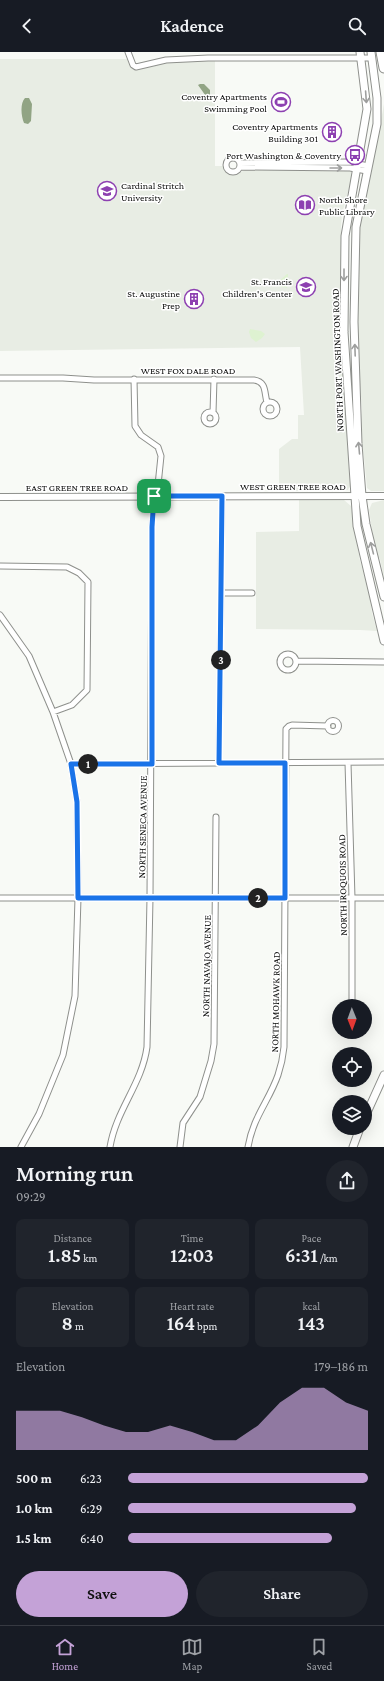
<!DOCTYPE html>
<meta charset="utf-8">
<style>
body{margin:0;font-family:"Crimson Pro",serif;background:#20242c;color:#f1f3f6;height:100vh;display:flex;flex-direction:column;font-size:15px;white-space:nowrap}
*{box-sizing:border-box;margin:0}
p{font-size:13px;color:#9ea1a6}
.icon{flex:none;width:22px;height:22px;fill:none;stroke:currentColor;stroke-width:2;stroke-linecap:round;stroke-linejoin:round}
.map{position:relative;height:1095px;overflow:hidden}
.drawer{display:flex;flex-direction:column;background:#171b24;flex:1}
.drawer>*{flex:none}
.needle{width:26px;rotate:179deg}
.fabs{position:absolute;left:332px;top:947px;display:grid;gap:8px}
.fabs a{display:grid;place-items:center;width:40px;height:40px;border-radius:50%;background:#171b24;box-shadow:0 4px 16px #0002;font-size:20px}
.pin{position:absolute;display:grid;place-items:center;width:34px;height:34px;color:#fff;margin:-17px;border-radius:8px;box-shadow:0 2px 6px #0006}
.km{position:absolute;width:20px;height:20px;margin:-10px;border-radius:50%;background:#222;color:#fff;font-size:11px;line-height:20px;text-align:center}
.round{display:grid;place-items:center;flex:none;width:42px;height:42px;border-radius:21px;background:#20242c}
.headline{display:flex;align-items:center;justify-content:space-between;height:68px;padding:0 16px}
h1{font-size:22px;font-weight:600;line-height:30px}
.stats{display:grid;grid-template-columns:repeat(3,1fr);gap:6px;height:68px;padding:4px 16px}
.stats div{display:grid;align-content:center;border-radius:8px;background:#20242c;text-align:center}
.stats b{font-size:20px;font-weight:600}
.stats small{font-size:11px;font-weight:400}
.stats p{font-size:11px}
.chart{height:112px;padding:8px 16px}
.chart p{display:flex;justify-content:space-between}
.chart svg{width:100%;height:72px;margin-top:4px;fill:#c4a2d7;opacity:.7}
.cta{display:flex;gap:8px;margin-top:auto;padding:8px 16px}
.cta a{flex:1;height:46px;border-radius:24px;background:#c4a2d7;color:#111;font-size:16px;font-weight:600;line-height:46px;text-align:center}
.cta a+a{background:#20242c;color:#f1f3f6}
ul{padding:0 16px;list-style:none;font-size:13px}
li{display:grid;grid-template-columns:64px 48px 1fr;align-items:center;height:30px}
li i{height:10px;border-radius:5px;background:#c4a2d7}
header{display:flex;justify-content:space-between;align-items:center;height:52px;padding:0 16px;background:#171b24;font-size:18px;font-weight:600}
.dock{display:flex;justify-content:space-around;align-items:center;height:56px;border-top:1px solid #363941;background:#171b24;font-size:11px;color:#9ea1a6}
.dock a{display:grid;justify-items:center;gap:2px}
.dock .active{color:#c4a2d7}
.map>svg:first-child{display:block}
.built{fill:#e8ede4}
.green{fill:#def2d1}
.water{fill:#91a484}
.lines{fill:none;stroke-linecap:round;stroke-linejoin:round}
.minor-casing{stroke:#8e908c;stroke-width:7}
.tertiary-casing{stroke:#8e908c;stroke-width:8}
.secondary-casing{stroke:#8e908c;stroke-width:9}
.motorway-casing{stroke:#8e908c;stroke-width:11}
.minor{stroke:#fff;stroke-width:5}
.tertiary{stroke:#fff;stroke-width:6}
.secondary{stroke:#fff;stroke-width:7}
.motorway{stroke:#fff;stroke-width:9}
.oneway{stroke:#9e9f9e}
.route-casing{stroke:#fff;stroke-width:8}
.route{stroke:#1a73e8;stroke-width:5}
.labels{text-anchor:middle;stroke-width:3;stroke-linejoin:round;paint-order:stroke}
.poi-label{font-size:10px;fill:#0d0e0d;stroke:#fff;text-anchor:end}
.street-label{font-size:10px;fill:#0d0e0d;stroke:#fff}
</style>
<header><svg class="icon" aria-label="back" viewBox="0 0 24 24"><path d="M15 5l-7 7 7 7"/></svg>Kadence<svg class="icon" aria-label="search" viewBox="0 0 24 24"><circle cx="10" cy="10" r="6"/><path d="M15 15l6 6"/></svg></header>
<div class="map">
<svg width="384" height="1095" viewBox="0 0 384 1095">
<rect width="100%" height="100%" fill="#f8faf6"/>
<path class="built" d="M0,7H127L131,14L188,8H215V114H224L226,119L231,123L237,122L245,118H346L351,120L352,126L342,162L341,175V283L350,434L348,438L279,439V397L292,387H298V363H304L300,295L0,299Z
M384,52V439H371L367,436L364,406L361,388L362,357L356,281L358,181L364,145L368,136L372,117Z
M299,448H344L351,454L360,509L369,538L372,561L377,579L360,578L256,577V480L299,479Z
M384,448V526L380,507L376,503L374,492L369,458L372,451Z"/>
<path class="green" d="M278,44L287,45V47H290V54L279,53L272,54V47H275V45Z
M287,222H288V225L287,226V236L277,234V231Z
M250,277L261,279L265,282L262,286L256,290L251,286L249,280Z"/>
<path class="water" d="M200,32H204L210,38V47H208L198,33Z
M25,46H29L32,52L31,69L28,72L24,71C21,64 20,51 25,46Z"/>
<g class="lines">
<g class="minor-casing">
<path id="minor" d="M128,0L133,13L136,15L166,8L208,6H372
M226 113a7 7 0 1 1 14 0a7 7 0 1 1-14 0Z
M240,111L350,110L368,114
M241,115L350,116L367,119
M0,326H63L94,328H254C267,330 264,341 267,350
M263 357a7 7 0 1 1 14 0a7 7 0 1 1-14 0Z
M204 366a6 6 0 1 1 12 0a6 6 0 1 1-12 0Z
M213,361L214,327
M0,514L67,515L79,521L88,530L87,638L72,653L53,660
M222,541H252
M0,563L29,604L53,660L71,712L77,750L78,846L75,944L63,1003L39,1062L21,1095
M280 610a8 8 0 1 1 16 0a8 8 0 1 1-16 0Z
M296,609L384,610
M327.5 674a5.5 5.5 0 1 1 11 0a5.5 5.5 0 1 1-11 0Z
M219,711L222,444
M348,711L352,846V954
M71,712L384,710
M0,846H384
M110,1095C116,1058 142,1032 147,995L150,846L152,475L154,444L158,433L161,404L158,395L141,383L135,374L134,327
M180,1095L183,1071L200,1045L211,1009L214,992L216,765
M248,1095C253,1065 269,1049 278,1023C281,1014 283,1005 284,995L286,677L289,674L292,673L328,674"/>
</g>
<g class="tertiary-casing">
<path id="tertiary" d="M0,445L384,444"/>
</g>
<g class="secondary-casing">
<path id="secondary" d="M360,0L367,57L345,184L344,280L357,474L384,589
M371,0L377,46V72L356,175L354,270L358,392L362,444L366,472L384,545
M365,1065L384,1023
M353,1095L360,1076"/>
</g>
<g class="motorway-casing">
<path id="motorway" d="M381,0L384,16"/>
</g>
<use href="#minor" class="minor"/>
<use href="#tertiary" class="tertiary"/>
<use href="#secondary" class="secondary"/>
<use href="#motorway" class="motorway"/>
</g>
<defs><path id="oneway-shaft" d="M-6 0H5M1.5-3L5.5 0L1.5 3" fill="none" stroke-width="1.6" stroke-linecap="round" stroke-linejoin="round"/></defs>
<g class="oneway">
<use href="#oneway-shaft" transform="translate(366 45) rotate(86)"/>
<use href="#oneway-shaft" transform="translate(336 116)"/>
<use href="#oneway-shaft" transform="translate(344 223) rotate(90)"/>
<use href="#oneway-shaft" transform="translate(355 298) rotate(-92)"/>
<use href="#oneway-shaft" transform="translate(359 396) rotate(-95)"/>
<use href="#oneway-shaft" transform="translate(372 496) rotate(-104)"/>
</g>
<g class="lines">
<g class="route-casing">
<path id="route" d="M154,444H222L219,711H285V846H78L77,750L71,712H152V475Z"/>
</g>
<use href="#route" class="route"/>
</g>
<defs>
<g id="stadium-ring" transform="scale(1)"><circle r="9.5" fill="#fff" stroke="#8d40b1" stroke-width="1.5"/><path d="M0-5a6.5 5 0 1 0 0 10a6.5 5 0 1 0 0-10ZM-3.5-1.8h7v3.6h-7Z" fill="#8d40b1"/></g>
<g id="building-ring" transform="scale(1)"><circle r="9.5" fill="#fff" stroke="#8d40b1" stroke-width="1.5"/><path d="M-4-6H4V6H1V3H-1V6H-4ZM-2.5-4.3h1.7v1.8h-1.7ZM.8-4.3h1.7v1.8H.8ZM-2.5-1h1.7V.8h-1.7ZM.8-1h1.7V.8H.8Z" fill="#8d40b1"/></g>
<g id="bus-ring" transform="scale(1)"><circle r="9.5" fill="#fff" stroke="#8d40b1" stroke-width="1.5"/><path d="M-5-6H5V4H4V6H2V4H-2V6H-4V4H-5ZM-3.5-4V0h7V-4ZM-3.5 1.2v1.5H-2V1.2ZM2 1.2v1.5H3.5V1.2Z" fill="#8d40b1"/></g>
<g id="school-ring" transform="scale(1)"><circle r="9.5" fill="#fff" stroke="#8d40b1" stroke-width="1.5"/><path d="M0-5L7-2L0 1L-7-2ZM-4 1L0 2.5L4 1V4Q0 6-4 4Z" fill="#8d40b1"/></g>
<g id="library-ring" transform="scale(1)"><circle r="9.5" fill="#fff" stroke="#8d40b1" stroke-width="1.5"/><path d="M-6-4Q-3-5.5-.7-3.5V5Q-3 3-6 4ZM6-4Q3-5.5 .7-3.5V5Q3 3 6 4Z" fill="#8d40b1"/></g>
</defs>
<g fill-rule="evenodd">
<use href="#stadium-ring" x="281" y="50"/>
<use href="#building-ring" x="332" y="80"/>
<use href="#bus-ring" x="355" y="103"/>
<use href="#school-ring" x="107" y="139"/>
<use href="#library-ring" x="305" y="153"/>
<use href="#school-ring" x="306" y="235"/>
<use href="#building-ring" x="194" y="247"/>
</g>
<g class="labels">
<g class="poi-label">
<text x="267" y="48">Coventry Apartments<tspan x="267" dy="12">Swimming Pool</tspan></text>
<text x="318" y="78">Coventry Apartments<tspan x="318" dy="12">Building 301</tspan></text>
<text x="341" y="107">Port Washington &amp; Coventry</text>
<text x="121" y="137" text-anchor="start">Cardinal Stritch<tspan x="121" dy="12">University</tspan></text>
<text x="319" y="151" text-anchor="start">North Shore<tspan x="319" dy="12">Public Library</tspan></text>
<text x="292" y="233">St. Francis<tspan x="292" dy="12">Children's Center</tspan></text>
<text x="180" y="245">St. Augustine<tspan x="180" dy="12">Prep</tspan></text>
</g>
<g class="street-label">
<text transform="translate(337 308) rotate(-92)" y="4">NORTH PORT WASHINGTON ROAD</text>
<text x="188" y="322">WEST FOX DALE ROAD</text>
<text x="293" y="438">WEST GREEN TREE ROAD</text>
<text x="77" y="439">EAST GREEN TREE ROAD</text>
<text transform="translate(142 775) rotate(-89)" y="4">NORTH SENECA AVENUE</text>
<text transform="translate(342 833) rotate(-91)" y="4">NORTH IROQUOIS ROAD</text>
<text transform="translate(206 914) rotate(-89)" y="4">NORTH NAVAJO AVENUE</text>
<text transform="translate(275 950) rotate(-89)" y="4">NORTH MOHAWK ROAD</text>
</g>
</g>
</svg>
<div class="fabs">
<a><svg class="needle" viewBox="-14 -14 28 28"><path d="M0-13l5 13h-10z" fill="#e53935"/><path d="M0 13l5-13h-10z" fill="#9ea1a6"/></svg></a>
<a><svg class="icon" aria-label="locate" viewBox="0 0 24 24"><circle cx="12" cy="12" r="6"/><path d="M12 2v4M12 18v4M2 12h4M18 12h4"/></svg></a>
<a><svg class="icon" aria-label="layers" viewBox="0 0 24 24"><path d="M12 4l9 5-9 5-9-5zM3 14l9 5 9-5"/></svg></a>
</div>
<div class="pin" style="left:154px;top:444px;background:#1e9e55"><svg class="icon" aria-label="arrive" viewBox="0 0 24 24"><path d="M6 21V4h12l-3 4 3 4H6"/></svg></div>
<b class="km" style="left:88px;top:712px">1</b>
<b class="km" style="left:258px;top:846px">2</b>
<b class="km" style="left:221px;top:608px">3</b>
</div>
<section class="drawer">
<div class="headline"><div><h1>Morning run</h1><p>09:29</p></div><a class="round"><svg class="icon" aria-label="share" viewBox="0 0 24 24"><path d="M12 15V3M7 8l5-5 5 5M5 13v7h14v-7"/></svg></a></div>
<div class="stats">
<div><p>Distance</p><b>1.85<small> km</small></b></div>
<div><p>Time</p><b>12:03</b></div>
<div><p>Pace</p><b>6:31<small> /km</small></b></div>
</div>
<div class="stats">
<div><p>Elevation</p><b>8<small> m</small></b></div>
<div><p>Heart rate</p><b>164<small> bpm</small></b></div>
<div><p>kcal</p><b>143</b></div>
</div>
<div class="chart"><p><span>Elevation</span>179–186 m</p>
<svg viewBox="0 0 160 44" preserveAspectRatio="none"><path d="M0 44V20L10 20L20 20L30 24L40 29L50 33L60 33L70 29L80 33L90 38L100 38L110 29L120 15L130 6L140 6L150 15L160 20V44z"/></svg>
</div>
<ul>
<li><b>500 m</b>6:23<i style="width:100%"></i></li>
<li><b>1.0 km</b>6:29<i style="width:95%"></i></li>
<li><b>1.5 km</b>6:40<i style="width:85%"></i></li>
</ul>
<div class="cta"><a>Save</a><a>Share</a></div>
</section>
<nav class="dock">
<a class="active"><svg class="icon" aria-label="home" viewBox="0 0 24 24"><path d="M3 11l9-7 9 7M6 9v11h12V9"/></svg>Home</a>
<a><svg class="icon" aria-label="map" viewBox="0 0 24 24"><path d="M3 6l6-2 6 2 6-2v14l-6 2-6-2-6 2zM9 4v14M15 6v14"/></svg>Map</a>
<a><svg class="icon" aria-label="saved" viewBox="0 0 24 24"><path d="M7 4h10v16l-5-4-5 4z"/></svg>Saved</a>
</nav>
